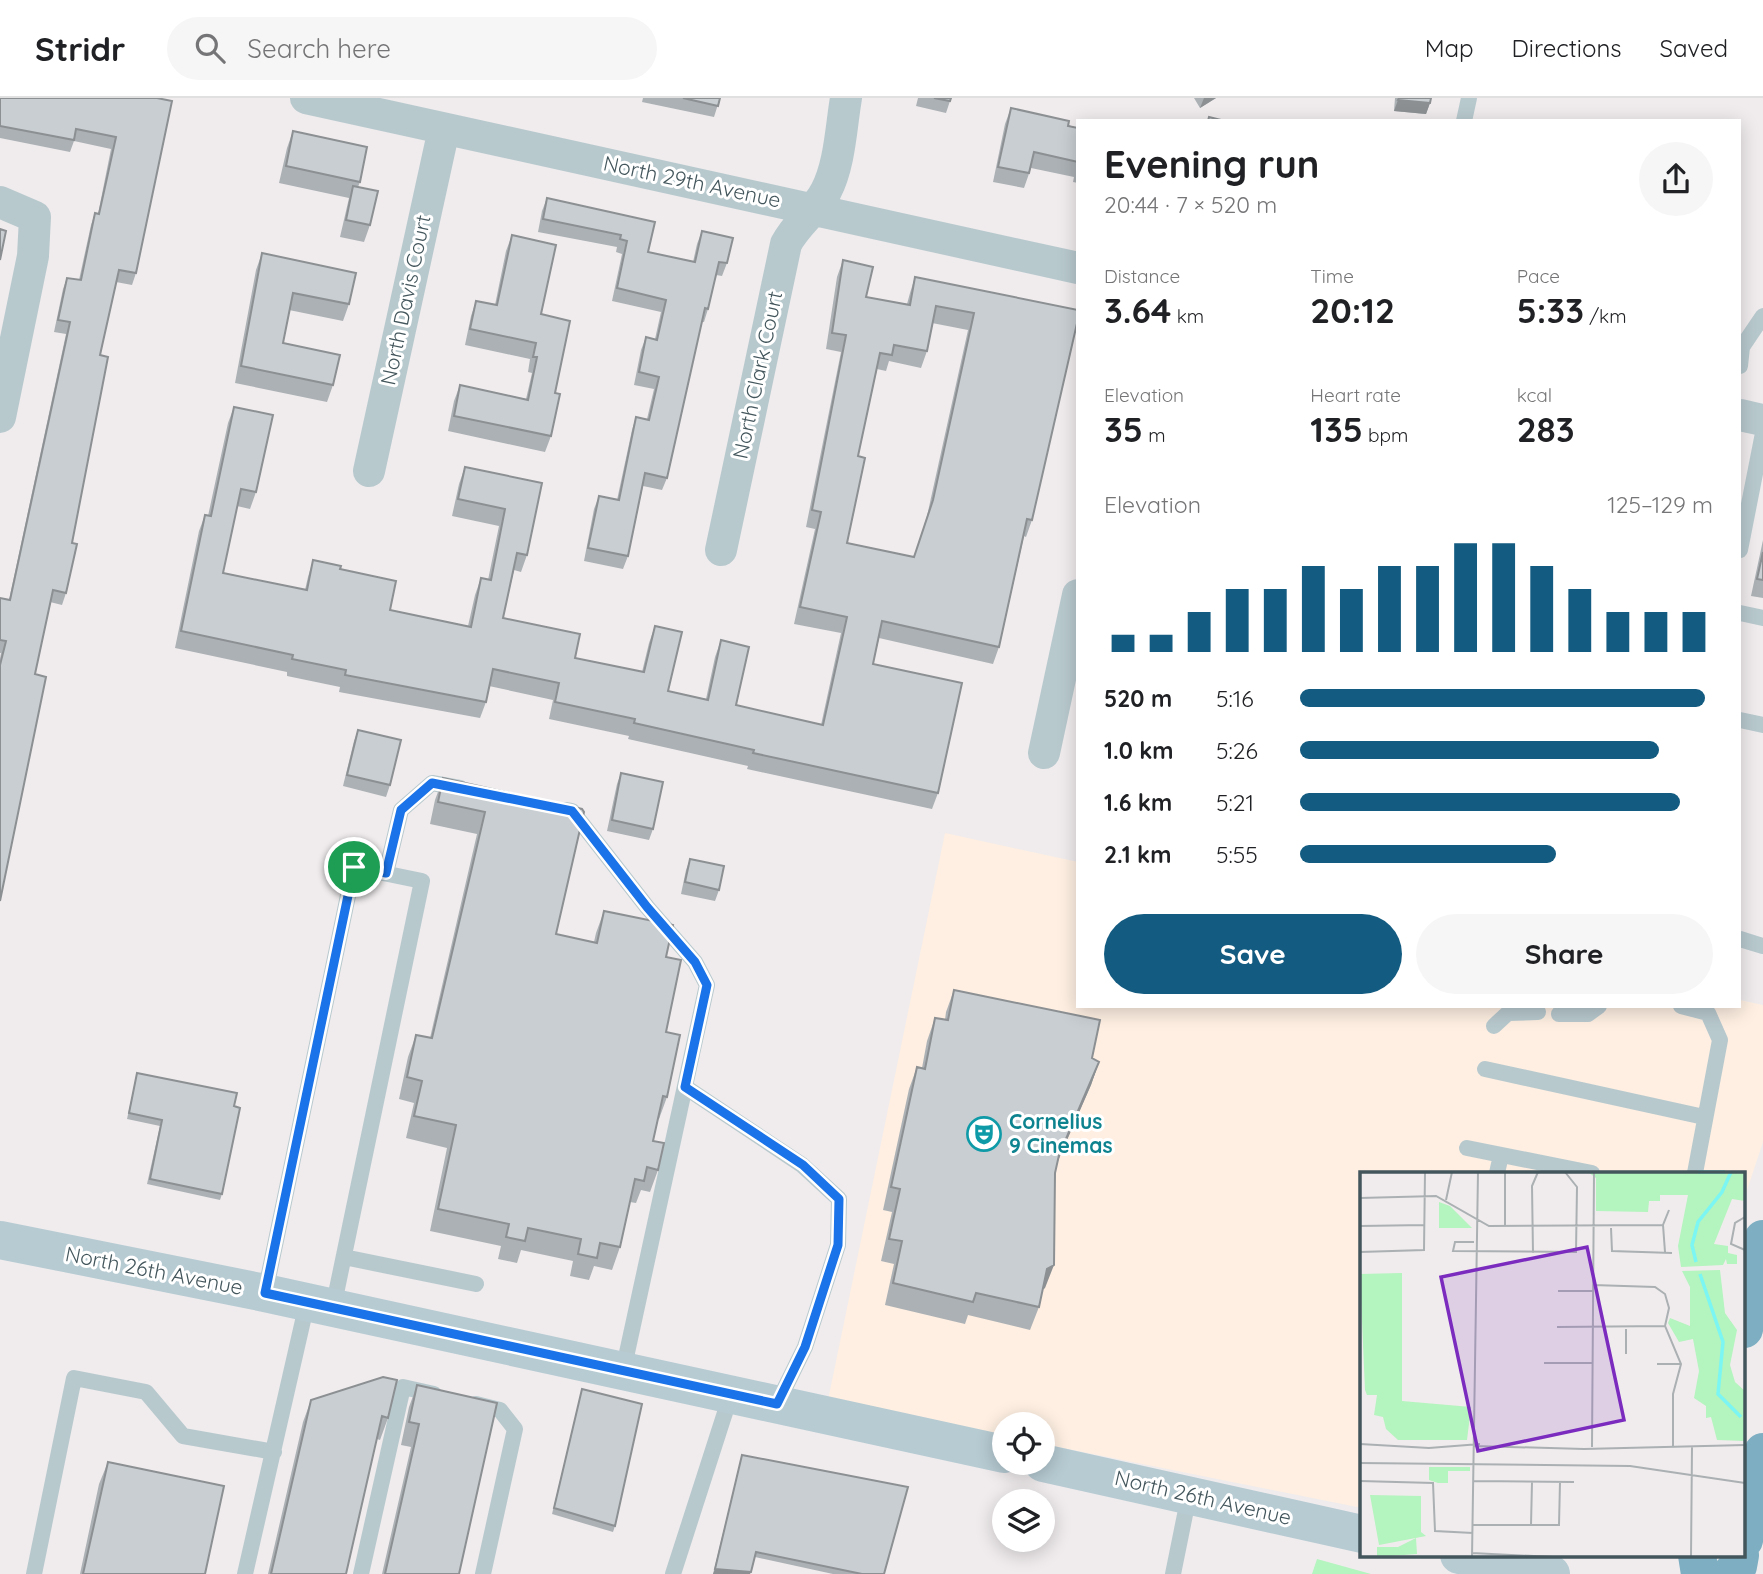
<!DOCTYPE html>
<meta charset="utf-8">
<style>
body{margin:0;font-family:Quicksand,sans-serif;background:#f6f6f6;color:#202124;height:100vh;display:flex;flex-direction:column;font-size:26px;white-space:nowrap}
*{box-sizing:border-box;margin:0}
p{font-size:23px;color:#757577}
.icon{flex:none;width:38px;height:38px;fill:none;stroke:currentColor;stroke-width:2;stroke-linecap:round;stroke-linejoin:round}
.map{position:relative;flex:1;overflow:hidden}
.panel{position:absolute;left:1076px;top:21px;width:665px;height:889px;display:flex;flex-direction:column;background:#fff;border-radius:0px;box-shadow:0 4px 18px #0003}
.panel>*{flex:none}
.controls{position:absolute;left:992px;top:1314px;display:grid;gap:14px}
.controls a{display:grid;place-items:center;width:63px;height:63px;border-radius:50%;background:#fff;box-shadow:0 4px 18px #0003;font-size:35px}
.pin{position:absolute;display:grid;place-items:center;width:60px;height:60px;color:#fff;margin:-30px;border:4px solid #fff;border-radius:50%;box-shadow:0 2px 7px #0007}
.round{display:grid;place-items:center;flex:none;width:74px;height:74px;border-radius:37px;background:#f6f6f6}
.summary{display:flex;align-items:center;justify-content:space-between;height:119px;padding:0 28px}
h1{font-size:38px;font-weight:700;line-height:52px}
.stats{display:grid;grid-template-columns:repeat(3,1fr);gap:10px;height:119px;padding:7px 28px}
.stats div{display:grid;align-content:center}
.stats b{font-size:35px;font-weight:700}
.stats small{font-size:19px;font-weight:400}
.stats p{font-size:19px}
.chart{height:196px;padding:14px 28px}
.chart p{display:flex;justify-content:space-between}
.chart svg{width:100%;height:126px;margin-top:7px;stroke:#135b80;stroke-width:6}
.cta{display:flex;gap:14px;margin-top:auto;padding:14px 28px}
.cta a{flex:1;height:80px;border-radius:42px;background:#135b80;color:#fff;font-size:28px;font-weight:700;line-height:80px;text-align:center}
.cta a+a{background:#f6f6f6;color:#202124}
ul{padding:0 28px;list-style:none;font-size:23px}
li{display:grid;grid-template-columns:112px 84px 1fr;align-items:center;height:52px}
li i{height:18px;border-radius:9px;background:#135b80}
header{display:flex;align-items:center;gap:42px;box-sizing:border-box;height:98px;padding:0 35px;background:#fff;border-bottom:2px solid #e0e0e0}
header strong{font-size:33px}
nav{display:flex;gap:38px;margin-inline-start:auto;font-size:24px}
.search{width:490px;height:63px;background:#f6f6f6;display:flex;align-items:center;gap:18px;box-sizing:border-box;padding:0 24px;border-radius:38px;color:#757577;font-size:26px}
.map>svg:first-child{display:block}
.commercial{fill:#feefe2}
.green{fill:#b4f4be}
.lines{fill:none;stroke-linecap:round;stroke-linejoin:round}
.lane{stroke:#b8c9ce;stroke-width:16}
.street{stroke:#b8c9ce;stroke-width:32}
.secondary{stroke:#b7cbd3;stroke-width:38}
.highway{stroke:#7daec2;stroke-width:38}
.wall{fill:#acb1b5;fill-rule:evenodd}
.shaded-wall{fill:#8c9093}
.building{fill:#c8ced2;stroke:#8c9093;stroke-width:2;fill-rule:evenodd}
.route-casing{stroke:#fff;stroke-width:14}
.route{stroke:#1a73e8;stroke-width:9}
.labels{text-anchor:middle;stroke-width:6;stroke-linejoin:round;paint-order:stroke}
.street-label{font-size:21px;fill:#43565c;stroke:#fff}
.culture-label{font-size:21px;font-weight:bold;fill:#0d838f;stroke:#fff;text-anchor:start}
.inset-river{fill:none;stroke:#7cf6f3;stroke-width:3.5}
.inset-road{fill:none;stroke:#abb0b3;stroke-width:2}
.view{fill:#7b2cbf;fill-opacity:0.15;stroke:#7b2cbf;stroke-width:3.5}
.inset-edge{fill:none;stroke:#43565c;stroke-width:3.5}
</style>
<header>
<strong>Stridr</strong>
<div class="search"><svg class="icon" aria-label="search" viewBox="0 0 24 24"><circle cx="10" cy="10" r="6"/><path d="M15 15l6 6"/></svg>Search here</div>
<nav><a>Map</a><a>Directions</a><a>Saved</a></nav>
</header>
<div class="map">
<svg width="1763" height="1476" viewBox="0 0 1763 1476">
<rect width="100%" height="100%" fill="#f0eced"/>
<path class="commercial" d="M945,735L1078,764V908H1740V902L1763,907V1044L1744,1101V1075H1362V1410L1043,1346V1326H1004V1338L828,1302Z"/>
<path class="green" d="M1317,1461L1371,1476H1312Z"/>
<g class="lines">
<path class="lane" d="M1464,23L1469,0
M1740,268L1742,249L1763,218
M1740,452L1763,335
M1740,515L1763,520
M1740,622L1763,627
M567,712L572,713L647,809L695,864L707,887L623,1273
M386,775L401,712L432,685L460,690
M1740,841L1763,848
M1681,908L1708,915L1720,942L1695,1075
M1559,916H1588L1599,908
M1494,928L1508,915L1538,914
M1485,971L1704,1019
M685,989L802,1067L839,1101L838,1147L805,1249L777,1306
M1467,1050L1592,1075
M1497,1075L1501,1057
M344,1159L476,1186
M265,1195L354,769L422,783L333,1210
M476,1306L500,1312L515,1331L483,1476
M34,1476L74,1280L146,1294L183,1338L274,1354
M245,1476L307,1205
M361,1476L403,1289L434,1296
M673,1476L731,1296
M1173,1476L1189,1397"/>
<path class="street" d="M306,0L1078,170
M0,104L35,119L33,158L0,319
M1740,317L1763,322
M369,373L444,31
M721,452L786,146C796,126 816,113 826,93C840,66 841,29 846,0
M1044,655L1078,497"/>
<path class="secondary" d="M0,1142L265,1195L1004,1356
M1043,1365L1362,1436
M1459,1457L1551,1476"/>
<path class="highway" d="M1744,1231L1763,1141
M1744,1442L1763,1354
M1697,1457L1700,1476
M1731,1476L1738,1468L1740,1457"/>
</g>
<path class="wall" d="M0,0H157L136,175L132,187L116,184L100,257L72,445L66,495L62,507L50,504L35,576L0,803V561L1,555H0V500L9,502L66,236L54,234L63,191L67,180L79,182L91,127L95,115L98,116L111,51L74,43L70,54L0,40Z
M643,0H720L714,19L642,4Z
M918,0H951L946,15L916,8Z
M1194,0H1216L1200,10Z
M1395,0H1431L1430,5L1426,16L1394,13Z
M1011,10L1078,30V85L1073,84L1074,79L1031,70L1024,90L993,84L1005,26Z
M293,33L360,84L358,89L370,127L364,144L340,139L349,100L279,85L287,50Z
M547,100L655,124L648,154L693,164L697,146L702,133L727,165L722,178L716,177L708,211L704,224H702L667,380L662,392L643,388L628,458L623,471L584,463L594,411L599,398L617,402L632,332L636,319L647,321L654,291L634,287L641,252L646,239L655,241L661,214L612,203L622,156L616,154L617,149L538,134L542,113Z
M512,137L541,216L555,295L551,338L545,354L448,333L454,303L460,287L526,301L532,275L528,274L530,261L465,247L471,218L476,203L495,207L506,153Z
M262,155L349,206L343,223L289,212L283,245L333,287L327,304L235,285L256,172Z
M843,162L866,199L907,206L910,195L915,179L1078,212L1032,422L1026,439L1024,438L999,549L993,566L879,540L873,566L938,695L932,711L747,671L748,668L628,641L629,638L549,621L553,602L489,588L486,604L480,620L339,594L340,589L287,578V574L175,550L199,433L205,417L208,418L228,325L234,309L256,394L250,411L237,408L223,475L305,492L308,479L313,462L340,471L390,512L468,528L475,497L481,480L488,482L499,428L452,418L459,386L465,369L542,385L527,457L521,474L514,472L503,520L575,560L642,574L649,545L655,528L668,593L706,601L715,559L721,542L736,607L821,627L841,535L794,526L815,431L806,429L841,254L826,251L837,179ZM932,225L968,232L927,418L914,459L847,445L858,358L877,271L886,273L889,263L921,270L927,253Z
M1763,442V500L1751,498Z
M358,632L390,687L386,699L343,688L354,643Z
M621,675L653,731L649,742L607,733L617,686Z
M443,680L582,711L556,836L594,844L596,835L604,813L666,859L667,999L659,1021H658L653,1043L658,1072L650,1094L641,1092L636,1105L630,1104L620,1149L612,1172L594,1168L589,1182L570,1178L573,1163L521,1152L517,1165L498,1161L501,1148L430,1133L447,1050L406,1040L414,1005L399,1001L408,959L416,937L430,940L477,736L430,726L435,702Z
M690,761L719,792L715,803L681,796L686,772Z
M954,892L1099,964L1091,987L1057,1064L1055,1075L1045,1190L1043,1191L1039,1209L1030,1232L968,1217L965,1226L885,1207L894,1166L881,1163L892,1114L883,1112L909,991L917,969L922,970L927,943L935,920L945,922L946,914Z
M137,975L234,1008L222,1096L220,1102L147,1086L160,1028L127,1021Z
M417,1287L459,1476H382L411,1349L401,1347L409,1309Z
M582,1291L615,1428L613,1434L552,1416Z
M311,1302L388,1320L380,1342L377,1341L346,1476H268L303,1324Z
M742,1357L884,1476H833L755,1459L750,1476H713Z
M108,1364L205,1476H80L99,1386Z"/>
<path class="shaded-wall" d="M1204,0H1216L1200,10Z
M1398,2L1430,5L1426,16L1394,13Z
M1099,964L1091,987L1051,1079L1059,1057Z
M1054,1167L1045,1190L1039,1194L1047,1171Z
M715,1471L751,1474L750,1476H713Z"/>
<path class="building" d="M0,0H157L172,3L136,175L119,172L100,257L108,259L72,445L77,446L66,495L53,492L35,576L46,579L0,803V567L6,543L0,542V500L10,502L70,224L58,222L67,180L81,182L95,115L99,116L116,39L76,31L74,42L0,28Z
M683,0H720L718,8Z
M934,0H951L950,3Z
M1399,0H1431L1430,5L1398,2Z
M1011,10L1069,23L1068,28L1078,30V64L1034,54L1029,75L998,69Z
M1209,19L1225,23H1208Z
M293,33L367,49L360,84L286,68Z
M353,88L378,93L370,127L346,122Z
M547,100L655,124L648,154L695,164L702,133L733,140L727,165L719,164L708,211L705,210L667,380L645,375L628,458L588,450L599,398L619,402L636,319L649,322L659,279L639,274L646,239L657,242L666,202L617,190L627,143L620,141L621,137L543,121Z
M0,131L6,133L0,162Z
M512,137L556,147L541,216L570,223L555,295L560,296L551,338L454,318L460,287L528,302L537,259H533L536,245L470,231L476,203L497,207Z
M262,155L356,175L349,206L293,195L283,245L340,257L333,287L241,268Z
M843,162L873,169L866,199L910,207L915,179L1078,212V221L1032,422L1027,421L999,549L882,523L873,566L962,585L938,695L753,655L754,652L634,625L635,621L555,604L559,585L493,571L486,604L345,577L346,572L292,561L293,557L181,533L205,417L211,418L234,309L273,317L256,394L241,391L223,475L307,492L313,462L341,468L340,471L396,483L390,512L471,529L481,480L491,482L505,411L458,401L465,369L542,385L527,457L517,455L503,520L580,536L575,560L644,574L655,528L682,534L668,593L708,602L721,542L749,549L736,607L823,627L847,519L800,509L821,414L812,412L846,237L832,235ZM936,208L974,215L933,402L914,459L847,445L865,360L858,358L880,255L892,257L894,247L927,253Z
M1763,454V482L1757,481Z
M358,632L401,642L390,687L347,677Z
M621,675L663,684L653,731L612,722Z
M443,680L582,711L584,714L556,836L597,845L604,813L673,827L666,859L681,862L666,934L680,937L667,999L663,998L653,1043L664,1045L658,1072L647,1069L644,1083L635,1081L620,1149L600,1145L597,1160L578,1156L581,1141L528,1130L525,1143L506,1139L509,1126L438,1111L456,1027L414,1018L422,983L407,979L416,937L432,940L485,714L438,704Z
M690,761L724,768L719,792L685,784Z
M954,892L1100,922L1092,960L1099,964L1059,1057L1055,1075L1054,1167L1047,1171L1039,1209L976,1195L973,1204L893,1185L902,1143L889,1141L900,1091L891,1089L917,969L925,971L935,920L948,922Z
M137,975L237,995L234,1008L240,1010L222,1096L150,1081L162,1022L129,1015Z
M383,1279L397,1282L388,1320L382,1318L346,1476H271L311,1302Z
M417,1287L497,1305L459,1476H385L419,1326L409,1324Z
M582,1291L642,1306L615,1428L554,1410Z
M742,1357L908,1389L884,1476H862L756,1454L751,1474L715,1471Z
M108,1364L224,1388L205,1476H83Z"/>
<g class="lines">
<g class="route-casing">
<path id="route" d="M432,685L572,713L647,809L695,864L707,887L685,989L803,1067L839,1101L838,1147L805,1249L777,1306L265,1195L354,769L386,775L401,712Z"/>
</g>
<use href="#route" class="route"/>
</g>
<defs>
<g id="theatre-ring" transform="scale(1.75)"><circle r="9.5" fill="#fff" stroke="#0f9aa8" stroke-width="1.5"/><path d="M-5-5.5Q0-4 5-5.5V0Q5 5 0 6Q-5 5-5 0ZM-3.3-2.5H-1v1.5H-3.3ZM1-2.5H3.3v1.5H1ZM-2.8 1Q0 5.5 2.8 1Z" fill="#0f9aa8"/></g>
</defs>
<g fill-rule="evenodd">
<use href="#theatre-ring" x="984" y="1036"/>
</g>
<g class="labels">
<g class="street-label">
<text transform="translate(692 84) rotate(12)" y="7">North 29th Avenue</text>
<text transform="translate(406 202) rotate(-78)" y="7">North Davis Court</text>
<text transform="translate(758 277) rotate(-78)" y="7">North Clark Court</text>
<text transform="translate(154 1173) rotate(11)" y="7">North 26th Avenue</text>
<text transform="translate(1203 1400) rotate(13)" y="7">North 26th Avenue</text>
</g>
<g class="culture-label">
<text x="1009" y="1031">Cornelius<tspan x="1009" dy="24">9 Cinemas</tspan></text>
</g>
</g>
<g transform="translate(1360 1074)">
<rect width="385" height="385" fill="#f0eced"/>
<path d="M228,0H385V29L372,27L354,72L368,74V81L377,83V92H367L366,87L363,93L321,95L318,74L328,23H300V29H289L288,40L236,39V6ZM79,30L90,34L112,56H79ZM360,98L365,141L377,158L370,193L375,210L385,219V269L357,268L351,245L346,246V234L334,226L339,199L333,167L319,170L308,151L310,146L330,154V115L322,99ZM42,101V229L111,235L107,268H38L26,257L23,245L14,243L17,223H7L5,218L0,102ZM69,295H110V299H88V311H78L69,308ZM10,323L61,324V360L66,364L19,373ZM56,366L57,382L17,385V375H38Z" fill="#b4f4be"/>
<path class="inset-river" d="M338,0H365M336,90L332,73L338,50L362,20L371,0M340,102L363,170L358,222L381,245"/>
<path class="inset-road" d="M0,26L76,24L129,54L303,53M86,28L92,0M385,45L375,51L371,72L385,78M0,54L65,53M145,55V0M251,56L252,79L312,81M114,70H95L93,79L216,80L217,15L205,0M0,80L64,78L65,0M305,80L303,53L309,38M173,81L172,14L178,0M233,113L295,115L305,122L309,136L305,154L321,192L313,222V275M198,119H233M197,155L305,154M266,182V157M184,191H233M297,192H321M0,272L69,276L120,272M114,274L224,277L385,273M232,275L234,0M0,291L270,294L385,311M0,309L73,311L75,359L113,361M114,309L214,310M113,353H199L200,310M171,353L172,310M112,381L194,385M112,385L118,0M331,385L332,275"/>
<path class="view" d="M227,75L264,248L118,279L81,105Z"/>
<rect width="385" height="385" class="inset-edge"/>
</g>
</svg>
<div class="controls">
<a><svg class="icon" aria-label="locate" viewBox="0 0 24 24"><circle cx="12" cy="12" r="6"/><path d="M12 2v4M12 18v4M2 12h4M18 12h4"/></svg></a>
<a><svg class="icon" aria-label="layers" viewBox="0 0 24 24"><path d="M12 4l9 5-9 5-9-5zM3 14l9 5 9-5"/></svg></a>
</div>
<div class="pin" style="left:354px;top:769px;background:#1e9e55"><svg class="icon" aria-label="arrive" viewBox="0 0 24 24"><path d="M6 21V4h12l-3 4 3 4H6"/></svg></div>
<section class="panel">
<div class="summary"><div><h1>Evening run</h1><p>20:44 · 7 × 520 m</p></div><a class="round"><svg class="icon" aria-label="share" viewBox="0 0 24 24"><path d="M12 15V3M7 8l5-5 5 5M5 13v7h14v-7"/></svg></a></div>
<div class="stats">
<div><p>Distance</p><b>3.64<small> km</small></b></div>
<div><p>Time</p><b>20:12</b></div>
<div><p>Pace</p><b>5:33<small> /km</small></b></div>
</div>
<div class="stats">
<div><p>Elevation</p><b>35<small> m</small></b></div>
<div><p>Heart rate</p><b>135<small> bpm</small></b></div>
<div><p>kcal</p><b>283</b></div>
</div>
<div class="chart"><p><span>Elevation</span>125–129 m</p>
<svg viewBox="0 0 160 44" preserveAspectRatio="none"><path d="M5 44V38M15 44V38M25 44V30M35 44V22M45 44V22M55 44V14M65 44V22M75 44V14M85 44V14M95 44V6M105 44V6M115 44V14M125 44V22M135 44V30M145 44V30M155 44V30"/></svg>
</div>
<ul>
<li><b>520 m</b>5:16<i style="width:98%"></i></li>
<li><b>1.0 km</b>5:26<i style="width:87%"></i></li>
<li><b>1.6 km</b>5:21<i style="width:92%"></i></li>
<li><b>2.1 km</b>5:55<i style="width:62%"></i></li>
</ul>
<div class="cta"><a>Save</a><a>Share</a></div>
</section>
</div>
